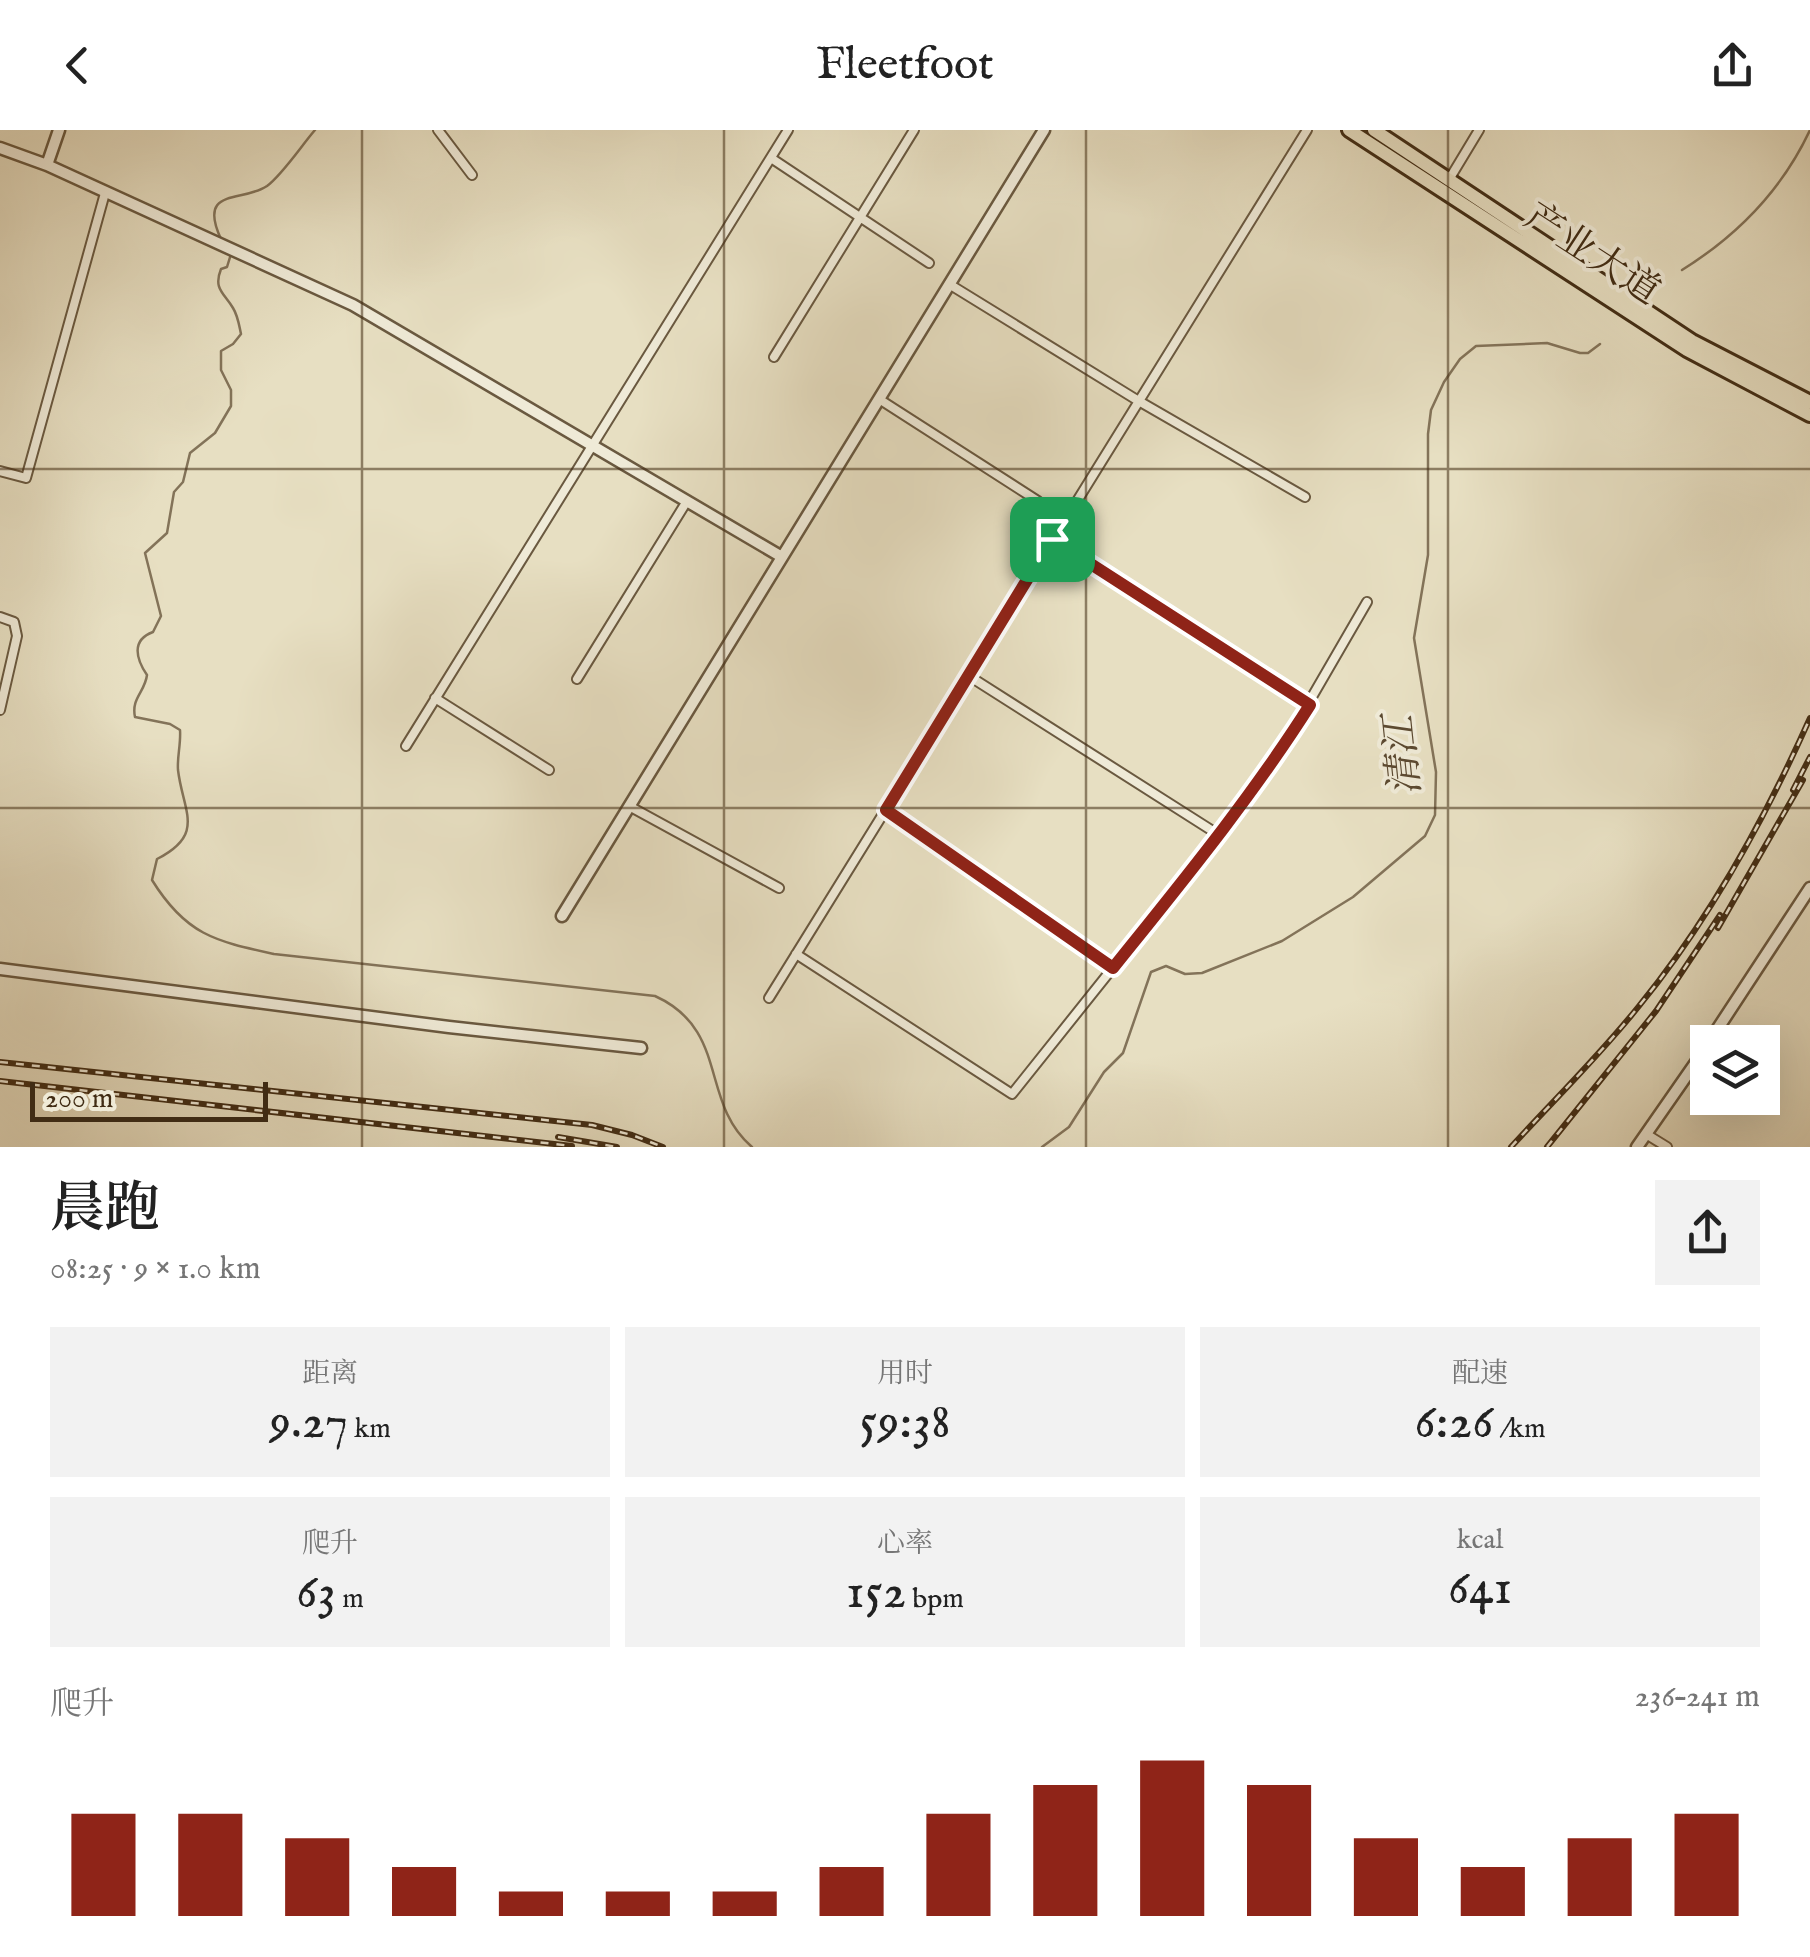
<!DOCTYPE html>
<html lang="zh">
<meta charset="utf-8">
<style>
body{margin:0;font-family:"IM FELL English","Noto Serif SC",serif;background:#f2f2f2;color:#222;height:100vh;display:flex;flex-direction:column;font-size:38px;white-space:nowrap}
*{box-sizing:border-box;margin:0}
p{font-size:32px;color:#767676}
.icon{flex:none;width:55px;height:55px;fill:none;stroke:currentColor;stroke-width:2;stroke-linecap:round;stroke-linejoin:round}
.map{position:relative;height:1017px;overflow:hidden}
.details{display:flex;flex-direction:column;background:#fff;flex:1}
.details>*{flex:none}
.controls{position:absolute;left:1690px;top:895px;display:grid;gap:20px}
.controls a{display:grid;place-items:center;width:90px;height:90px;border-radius:0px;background:#fff;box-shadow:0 10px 40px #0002;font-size:50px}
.scale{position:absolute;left:30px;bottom:25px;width:238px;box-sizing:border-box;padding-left:10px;border:5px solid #412c14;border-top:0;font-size:28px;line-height:35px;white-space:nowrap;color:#412c14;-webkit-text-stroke:8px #efead7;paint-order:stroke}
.pin{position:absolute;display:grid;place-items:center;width:85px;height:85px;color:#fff;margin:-42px;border-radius:20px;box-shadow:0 5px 15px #0006}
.round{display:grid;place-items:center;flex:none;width:105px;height:105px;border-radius:0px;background:#f2f2f2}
.headline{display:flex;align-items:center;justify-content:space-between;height:170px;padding:0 50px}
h1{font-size:55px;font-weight:600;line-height:75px}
.stats{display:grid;grid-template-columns:repeat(3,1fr);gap:15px;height:170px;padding:10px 50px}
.stats div{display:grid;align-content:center;border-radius:0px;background:#f2f2f2;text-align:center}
.stats b{font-size:50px;font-weight:600}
.stats small{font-size:28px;font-weight:400}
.stats p{font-size:28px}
.chart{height:280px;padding:20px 50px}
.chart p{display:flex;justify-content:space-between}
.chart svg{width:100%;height:180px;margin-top:10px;stroke:#8f2418;stroke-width:6}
header{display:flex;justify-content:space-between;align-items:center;height:130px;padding:0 50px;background:#fff;font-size:45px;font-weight:600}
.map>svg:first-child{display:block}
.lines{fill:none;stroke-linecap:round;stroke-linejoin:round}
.stream{stroke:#837359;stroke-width:2.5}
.minor-casing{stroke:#6a5940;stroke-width:12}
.tertiary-casing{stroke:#6a5940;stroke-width:15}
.primary-casing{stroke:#412c14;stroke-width:18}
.minor{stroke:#efead7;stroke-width:8}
.tertiary{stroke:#efead7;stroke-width:10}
.primary{stroke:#e7dfc2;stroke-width:12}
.rail-casing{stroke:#412c14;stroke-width:6}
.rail{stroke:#efead7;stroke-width:2.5;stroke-dasharray:8;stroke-linecap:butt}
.route-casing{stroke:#fff;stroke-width:20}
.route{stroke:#8f2418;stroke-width:12}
.grid{fill:none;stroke:#412c14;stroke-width:2.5;stroke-opacity:0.55}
.labels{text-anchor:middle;stroke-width:8;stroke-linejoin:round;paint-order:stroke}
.street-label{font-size:38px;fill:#412c14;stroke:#efead7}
.water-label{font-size:40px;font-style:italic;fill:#5c4a31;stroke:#efead7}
</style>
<header><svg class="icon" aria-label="back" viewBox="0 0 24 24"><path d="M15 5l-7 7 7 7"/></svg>Fleetfoot<svg class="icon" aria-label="share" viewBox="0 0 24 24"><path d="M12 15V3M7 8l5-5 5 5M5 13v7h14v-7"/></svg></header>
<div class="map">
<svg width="1810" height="1017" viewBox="0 0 1810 1017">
<rect width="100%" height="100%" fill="#e7dfc2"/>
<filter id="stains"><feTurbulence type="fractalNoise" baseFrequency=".002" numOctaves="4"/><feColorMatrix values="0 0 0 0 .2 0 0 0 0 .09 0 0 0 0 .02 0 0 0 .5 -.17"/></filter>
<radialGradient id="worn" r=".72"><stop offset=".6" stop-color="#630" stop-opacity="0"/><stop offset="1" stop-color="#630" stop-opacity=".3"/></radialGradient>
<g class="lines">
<path class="stream" d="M221,109C197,57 242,73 267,56C282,45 302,15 315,0
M231,124L227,137L221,139C213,159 224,163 233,178C238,186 239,195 241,204L233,214L221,221V240L231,260V276L215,303L190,323L183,352L174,362L167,403L145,423L161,486L153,502C131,510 136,529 147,545C145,562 131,568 135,587L170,594L180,600C181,614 177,627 178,640C183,682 206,704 157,729L152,750C186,805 215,811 274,824L655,866C730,900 699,972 752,1017
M1682,140C1738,105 1782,60 1810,0
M1042,1017L1069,997L1104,942L1123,923L1151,842L1166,836L1185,844L1202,843L1282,811L1353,767L1425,706L1435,685L1436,642L1414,508L1428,425V304L1431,280L1444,252L1460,229L1476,216L1547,213L1580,223H1588L1600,214"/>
<g class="minor-casing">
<path id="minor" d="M438,0L472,45
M771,28L929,133
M1450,48L1479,0
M949,154L1137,270L1305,367
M774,227L914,0
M879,269L1038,371
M0,341L26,348L105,63
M1052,409L1310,575
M0,487L14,492L17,506L0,580
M969,546L1219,705
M577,549L687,371
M435,568L549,640
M406,616L788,0
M629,676L779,758
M886,680L1113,838
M796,824L1012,964L1219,705L1276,629L1367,472
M769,868L1307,0
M1646,1004L1667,1017"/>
</g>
<g class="tertiary-casing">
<path id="tertiary" d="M0,18L47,35L353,175L782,427
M47,35L59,0
M562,786L1044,0
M0,839L449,897L641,918
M1709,912L1810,758
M1637,1017L1708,915"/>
</g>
<g class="primary-casing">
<path id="primary" d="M1349,0L1687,220L1810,285
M1374,0L1692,211L1810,272"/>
</g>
<use href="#minor" class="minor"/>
<use href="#tertiary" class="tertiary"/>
<use href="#primary" class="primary"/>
<g class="rail-casing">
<path id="rail" d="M1793,660L1810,627
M1718,798L1803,650
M0,932L592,995L632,1005L663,1017
M0,951L572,1016
M558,1007L617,1017
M1511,1017C1554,970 1600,925 1639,876C1710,789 1764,691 1810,588
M1547,1017L1656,881L1720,785"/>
</g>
<use href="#rail" class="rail"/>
</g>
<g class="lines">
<g class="route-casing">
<path id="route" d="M1052,409L1310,575C1251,668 1182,752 1113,838L886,680Z"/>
</g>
<use href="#route" class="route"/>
</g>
<path class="grid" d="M362,0V1017M724,0V1017M1086,0V1017M1448,0V1017M0,339H1810M0,678H1810"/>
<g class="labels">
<g class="street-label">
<text transform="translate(1593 123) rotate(33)" y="13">产业大道</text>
</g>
<g class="water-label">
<text transform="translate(1401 626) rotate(-96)" y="14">清江</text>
</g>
</g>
<rect width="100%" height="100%" filter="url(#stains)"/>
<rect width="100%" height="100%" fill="url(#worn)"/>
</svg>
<div class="controls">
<a><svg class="icon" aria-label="layers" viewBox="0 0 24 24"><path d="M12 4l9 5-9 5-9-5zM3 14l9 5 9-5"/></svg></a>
</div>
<div class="scale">200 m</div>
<div class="pin" style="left:1052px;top:409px;background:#1e9e55"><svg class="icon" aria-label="arrive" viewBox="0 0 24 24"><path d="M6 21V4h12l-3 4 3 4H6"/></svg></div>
</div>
<section class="details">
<div class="headline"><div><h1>晨跑</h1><p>08:25 · 9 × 1.0 km</p></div><a class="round"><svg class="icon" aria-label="share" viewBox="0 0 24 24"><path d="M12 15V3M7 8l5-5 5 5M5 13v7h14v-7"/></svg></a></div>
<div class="stats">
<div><p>距离</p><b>9.27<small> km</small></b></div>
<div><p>用时</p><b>59:38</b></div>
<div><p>配速</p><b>6:26<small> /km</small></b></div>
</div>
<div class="stats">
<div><p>爬升</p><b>63<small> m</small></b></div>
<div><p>心率</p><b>152<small> bpm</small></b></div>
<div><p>kcal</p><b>641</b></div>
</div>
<div class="chart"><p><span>爬升</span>236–241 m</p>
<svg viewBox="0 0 160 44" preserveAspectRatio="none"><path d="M5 44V19M15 44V19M25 44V25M35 44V32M45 44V38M55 44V38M65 44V38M75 44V32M85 44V19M95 44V12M105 44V6M115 44V12M125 44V25M135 44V32M145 44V25M155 44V19"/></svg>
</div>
</section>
